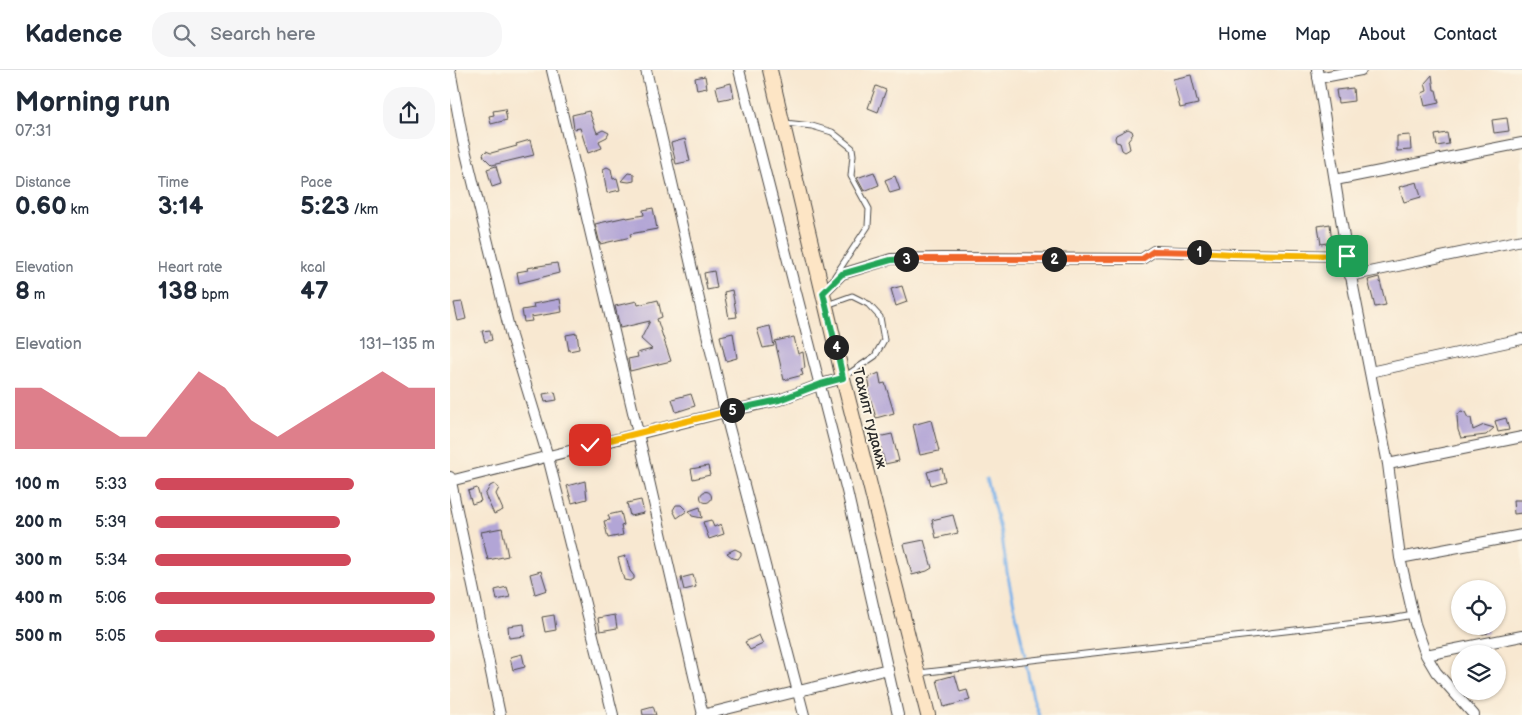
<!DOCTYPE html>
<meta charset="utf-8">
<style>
body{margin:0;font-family:"Balsamiq Sans",sans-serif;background:#f6f6f7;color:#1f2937;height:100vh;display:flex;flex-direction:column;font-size:19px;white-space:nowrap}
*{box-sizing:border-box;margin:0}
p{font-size:16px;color:#747a83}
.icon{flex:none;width:28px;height:28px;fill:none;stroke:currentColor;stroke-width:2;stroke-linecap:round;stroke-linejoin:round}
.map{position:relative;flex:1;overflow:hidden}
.details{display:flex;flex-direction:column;background:#fff;width:450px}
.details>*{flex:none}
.fabs{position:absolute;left:1001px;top:510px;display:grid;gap:10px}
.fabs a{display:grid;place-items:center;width:55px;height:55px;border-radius:50%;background:#fff;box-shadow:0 1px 4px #0004;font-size:25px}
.pin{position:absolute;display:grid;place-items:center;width:42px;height:42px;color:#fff;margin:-21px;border-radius:10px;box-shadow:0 2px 8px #0006}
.km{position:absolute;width:25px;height:25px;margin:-12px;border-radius:50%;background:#222;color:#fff;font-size:14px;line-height:25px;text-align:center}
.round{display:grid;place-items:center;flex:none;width:52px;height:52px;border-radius:20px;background:#f6f6f7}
.head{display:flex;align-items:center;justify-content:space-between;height:85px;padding:0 15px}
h1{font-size:28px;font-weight:700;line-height:38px}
.figures{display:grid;grid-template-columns:repeat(3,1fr);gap:8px;height:85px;padding:5px 15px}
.figures div{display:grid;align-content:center}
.figures b{font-size:25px;font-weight:700}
.figures small{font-size:14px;font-weight:400}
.figures p{font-size:14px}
.chart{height:140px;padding:10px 15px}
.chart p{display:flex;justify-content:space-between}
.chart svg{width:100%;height:90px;margin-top:5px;fill:#d1495b;opacity:.7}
ul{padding:0 15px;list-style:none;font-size:16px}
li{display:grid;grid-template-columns:80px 60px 1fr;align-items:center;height:38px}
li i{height:12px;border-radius:6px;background:#d1495b}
header{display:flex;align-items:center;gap:30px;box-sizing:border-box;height:70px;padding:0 25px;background:#fff;border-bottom:1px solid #e0e1e3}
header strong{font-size:24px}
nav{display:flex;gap:28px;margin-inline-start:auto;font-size:18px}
.search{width:350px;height:45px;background:#f6f6f7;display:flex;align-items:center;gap:12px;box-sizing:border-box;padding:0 18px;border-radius:20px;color:#747a83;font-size:19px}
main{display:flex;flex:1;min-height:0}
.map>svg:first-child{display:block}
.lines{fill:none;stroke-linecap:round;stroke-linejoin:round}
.stream{stroke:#7bb2ea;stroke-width:3}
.building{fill:#b2a5d6}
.lane-casing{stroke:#4a4744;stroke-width:7}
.street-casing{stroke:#4a4744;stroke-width:12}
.secondary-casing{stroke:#4a4744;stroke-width:16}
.lane{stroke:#fff;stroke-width:5}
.street{stroke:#fff;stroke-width:10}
.secondary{stroke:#fde5c5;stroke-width:14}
.split-1-casing{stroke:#fff;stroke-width:10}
.split-2-casing{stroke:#fff;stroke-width:10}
.split-3-casing{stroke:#fff;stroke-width:10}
.split-4-casing{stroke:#fff;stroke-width:10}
.split-5-casing{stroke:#fff;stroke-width:10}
.split-6-casing{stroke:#fff;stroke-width:10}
.split-1{stroke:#f5b400;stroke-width:6}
.split-2{stroke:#f0652b;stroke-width:6}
.split-3{stroke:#f0652b;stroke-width:6}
.split-4{stroke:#22a559;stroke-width:6}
.split-5{stroke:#22a559;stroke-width:6}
.split-6{stroke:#f5b400;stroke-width:6}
.labels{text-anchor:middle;stroke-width:4;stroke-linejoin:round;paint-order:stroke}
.street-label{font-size:15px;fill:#2b2b2b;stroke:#fcf5e5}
</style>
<header>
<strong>Kadence</strong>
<div class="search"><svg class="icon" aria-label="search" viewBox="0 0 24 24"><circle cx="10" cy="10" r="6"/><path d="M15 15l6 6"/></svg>Search here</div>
<nav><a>Home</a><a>Map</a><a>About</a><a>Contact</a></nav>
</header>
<main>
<section class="details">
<div class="head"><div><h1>Morning run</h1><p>07:31</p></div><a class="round"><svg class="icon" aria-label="share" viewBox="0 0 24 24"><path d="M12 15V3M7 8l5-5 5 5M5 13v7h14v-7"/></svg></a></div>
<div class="figures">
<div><p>Distance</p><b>0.60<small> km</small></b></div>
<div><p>Time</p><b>3:14</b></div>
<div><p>Pace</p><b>5:23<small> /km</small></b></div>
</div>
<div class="figures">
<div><p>Elevation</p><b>8<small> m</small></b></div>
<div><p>Heart rate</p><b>138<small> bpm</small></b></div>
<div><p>kcal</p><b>47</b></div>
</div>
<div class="chart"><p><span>Elevation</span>131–135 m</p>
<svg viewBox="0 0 160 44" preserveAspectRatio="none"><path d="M0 44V14L10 14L20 22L30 30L40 38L50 38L60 22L70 6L80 14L90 30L100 38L110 30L120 22L130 14L140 6L150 14L160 14V44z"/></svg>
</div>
<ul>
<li><b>100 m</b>5:33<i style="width:71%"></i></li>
<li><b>200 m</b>5:39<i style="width:66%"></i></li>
<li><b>300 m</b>5:34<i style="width:70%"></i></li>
<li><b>400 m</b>5:06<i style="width:100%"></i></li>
<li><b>500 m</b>5:05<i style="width:100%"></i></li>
</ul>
</section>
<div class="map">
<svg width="1072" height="645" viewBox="0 0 1072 645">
<rect width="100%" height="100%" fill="#fcf5e5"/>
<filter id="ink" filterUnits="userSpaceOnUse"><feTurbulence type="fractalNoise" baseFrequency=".02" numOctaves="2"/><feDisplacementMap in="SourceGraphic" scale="10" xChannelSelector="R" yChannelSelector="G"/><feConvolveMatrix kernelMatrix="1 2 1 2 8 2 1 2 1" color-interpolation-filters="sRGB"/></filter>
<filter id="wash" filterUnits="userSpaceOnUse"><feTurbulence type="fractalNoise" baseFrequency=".0096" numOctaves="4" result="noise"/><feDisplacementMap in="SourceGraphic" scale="20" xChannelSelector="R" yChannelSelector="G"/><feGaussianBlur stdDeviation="1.12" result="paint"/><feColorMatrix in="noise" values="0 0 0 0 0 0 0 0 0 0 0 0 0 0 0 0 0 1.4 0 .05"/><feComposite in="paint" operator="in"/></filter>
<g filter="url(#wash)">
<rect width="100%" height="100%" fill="#f8e8d1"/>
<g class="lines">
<path class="stream" d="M537,409L552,467L557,502L575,586
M576,595L583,628L589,645"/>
</g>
<g id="blocks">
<path class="building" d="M741,5L748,34L730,38L723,9Z
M982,5L984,20H986L989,33L975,36L972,23L977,21L975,13Z
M255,6L257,18L247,20L245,8Z
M281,13L284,27L269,30L266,17Z
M426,16L436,20L428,42L418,38Z
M903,18L904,31L888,33L886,20Z
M55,39L57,50L41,54L39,46L44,45L43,41Z
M139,41L147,63L153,60L159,63L157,67L149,71L152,78L138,83L130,58L124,59L122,45Z
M1057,48L1059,61L1044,63L1042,50Z
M678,59L682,61L683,64L678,70L680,79L675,82L672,80L670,73L666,72L665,68L666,65Z
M997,63L999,74L987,76L985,65Z
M960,65L961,80L947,81V66Z
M235,69L240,91L226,94L221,73Z
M80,70L84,85L42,95L34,87L33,84L36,81L41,83L67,76L66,74Z
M46,96L51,114L42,117L37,99Z
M157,97L161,99L163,109L167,108L170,120L157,123L153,99Z
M424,102L429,115L414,121L407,108Z
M178,103L184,104V111L179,112L171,111Z
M445,106L450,120L440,123L435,110Z
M967,112L971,127L954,132L949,117Z
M203,138L207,159L180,164L181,167L150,174L145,154L176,147L177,148L194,145L193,140Z
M880,154L882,172L871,174L868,156Z
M107,193L109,203L69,213L67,202L78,200L77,198Z
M264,201L267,218L257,220L254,203Z
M929,207L936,235L925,237L918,210Z
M452,216L457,232L446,236L441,219Z
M282,220L287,247L279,248L274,222Z
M110,229L112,242L81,247L82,251L74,252L72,240L84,238L83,234Z
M208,230L212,247L207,249L221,291L180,301L178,289L188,287L187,283L202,279L191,269L200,251L170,258L165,236L187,231L188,235Z
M12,232L16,249L8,251L4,233Z
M320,256L324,276L313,278L307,259Z
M40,260L42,270L35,272L32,261Z
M127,263L129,279L119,281L116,265Z
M283,263L287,288L276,291L270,266Z
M344,267L348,284L353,282L355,298L351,299L353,305L334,310L325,271Z
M429,303L431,314L435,313L444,343L426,348L417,317H420L418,308Z
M105,322L107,330L95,332L93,324Z
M241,324L245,336L226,342L222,329Z
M1011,341L1015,342L1018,348H1021L1023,360L1034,355L1044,358L1036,365L1011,368L1008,360L1007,346Z
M1056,348L1059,360L1048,362L1045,351Z
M481,350L489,381L470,385L463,355Z
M442,364L449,391L435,394L428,367Z
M258,396L260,405L243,409L241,399Z
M492,398L495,411L481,415L477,402Z
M135,411L137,429L122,433L117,416Z
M44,414L49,418L46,424L53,440L44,444L35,425L40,416Z
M27,418L31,431L22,434L18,421Z
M250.5 427a5.5 5.5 0 1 1 11 0a5.5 5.5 0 1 1-11 0Z
M191,430L194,443L180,446L177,433Z
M1063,430H1072V443L1064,444Z
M226,435H231L237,441L227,448L223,440Z
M250,437L252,448L242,446L239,441Z
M171,442L174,455L171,456L173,465L158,468L154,451L160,450L158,445Z
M503,445L508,463L486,468L482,450Z
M261,450L264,457L271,454L274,464L259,469L253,452Z
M52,458L58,486L38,490L31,462Z
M474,470L482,498L477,501L462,505L454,474Z
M285,479L291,482V485L288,489L283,488L277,483Z
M176,486L180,501L184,506V509L180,511L174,510L168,488Z
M91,501L97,520L85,524L80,504Z
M243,505L246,517L234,520L231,508Z
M57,517L60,527L47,530L45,520Z
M104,545L106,560L95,562L92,547Z
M165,545L167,558L150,561L148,548Z
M74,554L75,566L59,568L58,556Z
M1018,556H1036L1038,563L1033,564Z
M309,565L313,574L300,580L295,572Z
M72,584L75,597L63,600L60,587Z
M505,605L510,622L517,620L520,630L494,637L487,610Z
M203,636L206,645H193L192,639Z"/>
</g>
</g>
<g filter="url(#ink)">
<use href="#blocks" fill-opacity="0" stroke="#4a4744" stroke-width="1"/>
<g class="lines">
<g class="lane-casing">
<path id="lane" d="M335,53L362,56L382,62L402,78L403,85L401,106L419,139L418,156L385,206
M377,235L402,226L418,234L430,247L434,270L425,286L394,307
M469,603L941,549L963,545"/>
</g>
<g class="street-casing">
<path id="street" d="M0,0L13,71L61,266L98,387L163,645
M102,0L188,363L253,645
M196,0L275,342L354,645
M289,0L397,421L448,645
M867,0L897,186L938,394L950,488L965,554L976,585L986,602L1024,645
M868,8L911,0
M885,110L1072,73
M900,206L1072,170
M373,223L392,204L441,189L492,188L692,189L704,181L782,184L897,186
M920,302L1072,269
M938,394L1072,367
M0,407L50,645
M0,411L275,342L329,330L371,314L393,308
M950,488L1072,465
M976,585L1072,566
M252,645L438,599"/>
</g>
<g class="secondary-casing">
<path id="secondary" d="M320,0L393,308L478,645"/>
</g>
<use href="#lane" class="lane"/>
<use href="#street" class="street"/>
<use href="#secondary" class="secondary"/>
</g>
</g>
<g class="lines" filter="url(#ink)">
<g class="split-1-casing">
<path id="split-1" d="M749,182L782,184L897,186"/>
</g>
<g class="split-2-casing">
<path id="split-2" d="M604,189H692L704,181L749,182"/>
</g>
<g class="split-3-casing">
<path id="split-3" d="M456,189H604"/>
</g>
<g class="split-4-casing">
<path id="split-4" d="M386,277L373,223L392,204L441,190L456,189"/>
</g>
<g class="split-5-casing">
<path id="split-5" d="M282,340L329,330L371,314L393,308L386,277"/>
</g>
<g class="split-6-casing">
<path id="split-6" d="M140,375L282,340"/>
</g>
<use href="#split-1" class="split-1"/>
<use href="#split-2" class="split-2"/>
<use href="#split-3" class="split-3"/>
<use href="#split-4" class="split-4"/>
<use href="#split-5" class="split-5"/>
<use href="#split-6" class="split-6"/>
</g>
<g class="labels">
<g class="street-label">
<text transform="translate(420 348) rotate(76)" y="5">Тахилт гудамж</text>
</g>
</g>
</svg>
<div class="fabs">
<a><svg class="icon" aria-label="locate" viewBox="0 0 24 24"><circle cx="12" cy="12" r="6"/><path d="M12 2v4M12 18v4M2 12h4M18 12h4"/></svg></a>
<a><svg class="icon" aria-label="layers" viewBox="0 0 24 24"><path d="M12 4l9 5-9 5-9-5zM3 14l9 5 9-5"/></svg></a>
</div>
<div class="pin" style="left:897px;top:186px;background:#1e9e55"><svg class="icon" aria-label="arrive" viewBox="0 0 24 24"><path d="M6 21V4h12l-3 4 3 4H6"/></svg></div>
<div class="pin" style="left:140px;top:375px;background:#d93025"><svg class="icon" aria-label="check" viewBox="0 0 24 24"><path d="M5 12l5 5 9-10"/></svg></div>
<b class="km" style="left:749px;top:182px">1</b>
<b class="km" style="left:604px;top:189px">2</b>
<b class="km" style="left:456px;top:189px">3</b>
<b class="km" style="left:386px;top:277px">4</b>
<b class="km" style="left:282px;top:340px">5</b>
</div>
</main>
